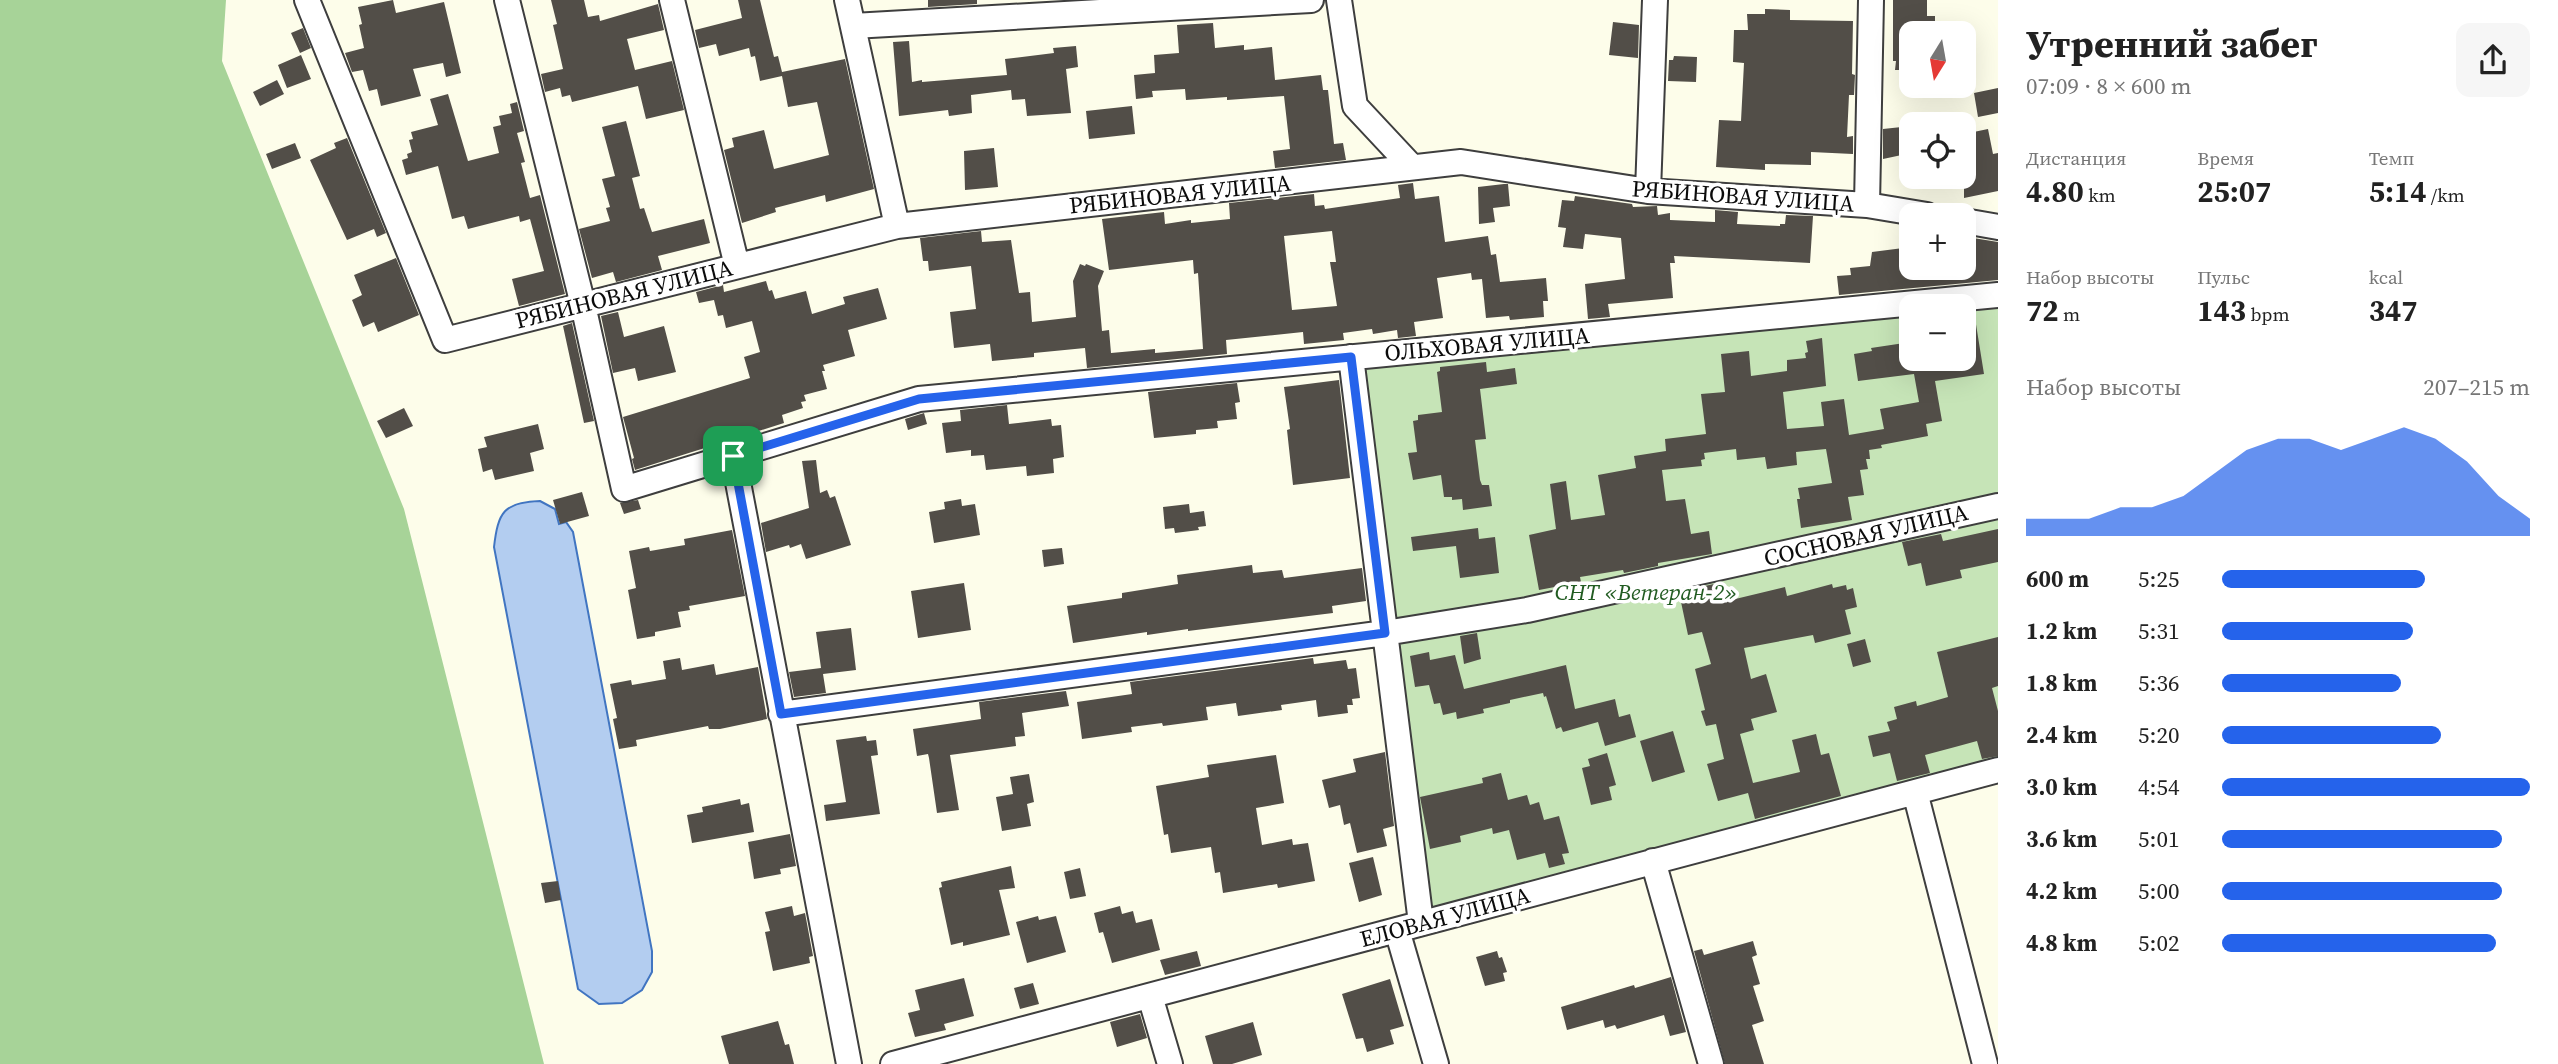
<!DOCTYPE html>
<html lang="ru">
<meta charset="utf-8">
<style>
body{margin:0;font-family:"Source Serif 4",serif;background:#f6f6f6;color:#222;height:100vh;display:flex;flex-direction:column;font-size:26px;white-space:nowrap}
*{box-sizing:border-box;margin:0}
p{font-size:23px;color:#767676}
.icon{flex:none;width:38px;height:38px;fill:none;stroke:currentColor;stroke-width:2;stroke-linecap:round;stroke-linejoin:round}
.map{position:relative;flex:1;overflow:hidden}
.panel{display:flex;flex-direction:column;background:#fff;width:560px}
.panel>*{flex:none}
.needle{width:46px;rotate:191deg}
.buttons{position:absolute;left:1899px;top:21px;display:grid;gap:14px}
.buttons a{display:grid;place-items:center;width:77px;height:77px;border-radius:14px;background:#fff;box-shadow:0 7px 28px #0002;font-size:35px}
.pin{position:absolute;display:grid;place-items:center;width:60px;height:60px;color:#fff;margin:-30px;border-radius:14px;box-shadow:0 4px 10px #0006}
.round{display:grid;place-items:center;flex:none;width:74px;height:74px;border-radius:14px;background:#f6f6f6}
.head{display:flex;align-items:center;justify-content:space-between;height:119px;padding:0 28px}
h1{font-size:38px;font-weight:700;line-height:52px}
.figures{display:grid;grid-template-columns:repeat(3,1fr);gap:10px;height:119px;padding:7px 28px}
.figures div{display:grid;align-content:center}
.figures b{font-size:30px;font-weight:700}
.figures small{font-size:19px;font-weight:400}
.figures p{font-size:19px}
.chart{height:196px;padding:14px 28px}
.chart p{display:flex;justify-content:space-between}
.chart svg{width:100%;height:126px;margin-top:7px;fill:#2563eb;opacity:.7}
ul{padding:0 28px;list-style:none;font-size:23px}
li{display:grid;grid-template-columns:112px 84px 1fr;align-items:center;height:52px}
li i{height:18px;border-radius:9px;background:#2563eb}
main{display:flex;flex:1;min-height:0}
.map>svg:first-child{display:block}
.green{fill:#c6e4b7;fill-rule:evenodd}
.forest{fill:#a7d398}
.water{fill:#b3cdf0;stroke:#4175c1;stroke-width:2}
.building{fill:#524e48;fill-rule:evenodd}
.lines{fill:none;stroke-linecap:round;stroke-linejoin:round}
.minor-casing{stroke:#3e3e3e;stroke-width:28}
.minor{stroke:#fff;stroke-width:24}
.route-casing{stroke:#fff;stroke-width:14}
.route{stroke:#2563eb;stroke-width:9}
.labels{text-anchor:middle;stroke-width:7;stroke-linejoin:round;paint-order:stroke}
.street-label{font-size:23px;fill:#0b0b0b;stroke:#fff}
.park-label{font-size:23px;font-style:italic;fill:#225c22;stroke:#fff}
</style>
<main>
<div class="map">
<svg width="1998" height="1064" viewBox="0 0 1998 1064">
<rect width="100%" height="100%" fill="#fdfdea"/>
<path class="green" d="M1998,295V770L1421,923L1351,357ZM1911,306H1964V359H1911Z"/>
<path class="forest" d="M0,0H226L222,61L404,509L544,1064H0Z"/>
<path class="water" d="M540,501L555,509L559,524L566,522L573,532L652,951V972L642,990L622,1003L599,1004L578,989L494,547C498,512 504,502 540,501Z"/>
<path class="building" d="M393,0L396,13L444,2L461,73L446,77L443,63L413,69L421,96L381,106L377,89L369,91L363,70L352,72L345,53L364,48L359,25L362,24L358,7Z
M551,0H584L588,17L599,15L600,21L658,4L664,30L627,39L635,70L672,61L684,110L646,119L638,86L572,102L570,95L562,97L560,88L545,92L541,74L563,69L553,25L557,24Z
M738,0H760L774,57L778,56L782,72L845,59L874,189L826,202L825,195L775,208L776,212L742,223L724,150L734,147L732,138L764,130L774,169L829,155L817,102L788,107L782,76L760,81L755,56L751,57L749,48L719,56L716,44L699,48L695,30L742,18Z
M928,0H977V4L928,7Z
M1893,0H1927V16H1935V33H1911V70H1895L1896,61H1893Z
M1765,9L1790,10V20L1853,21L1852,74L1855,75L1854,95H1849L1847,137L1853,136V154L1811,152V165L1765,164V170L1716,167L1719,120L1741,121L1744,63L1733,62L1734,30H1748L1747,14H1765Z
M1613,22L1639,25L1638,58L1609,55Z
M1213,23L1215,48L1244,45V50L1272,47L1275,80L1321,75L1323,90H1328L1334,144L1343,143L1346,160L1275,168L1273,151L1290,149L1284,96L1227,100V97L1186,100L1185,89L1152,91L1153,97L1136,99L1134,75L1155,73L1154,55L1179,53L1177,25Z
M303,28L311,48L300,53L291,33Z
M909,41L912,82L922,80V82L1007,75L1005,59L1054,53L1053,48L1076,46L1078,67L1066,69L1071,113L1027,116L1025,99L1012,100L1011,90L971,95L972,113L949,116L948,110L899,116L893,42Z
M301,55L311,79L287,88L278,65Z
M1674,56L1697,57L1696,82L1668,81L1669,60H1673Z
M277,80L284,94L260,106L253,92Z
M1998,88V113L1978,117L1974,93Z
M448,94L468,161L499,153L493,127L501,125L499,116L512,113L510,104L517,102L524,131L517,133L525,162L521,163L530,198L540,195L565,294L519,306L512,279L544,271L530,219L520,222L519,216L468,229L464,216L452,219L438,166L406,175L402,160L408,158L407,154L412,152L409,140L413,139L411,132L438,125L430,99Z
M1132,106L1135,134L1089,139L1086,111Z
M626,121L640,176L632,178L640,209L644,208L652,232L704,219L710,243L658,256L662,270L616,282L613,272L592,278L579,229L610,221L606,208L610,207L602,179L615,176L602,127Z
M1911,126V153L1883,159V129Z
M1988,129L1993,154L1998,153V191L1964,198V134Z
M347,138L386,233L377,237L374,229L347,240L310,160L336,148L334,143Z
M295,143L301,158L272,169L266,154Z
M994,148L998,187L965,190L964,151Z
M1413,183L1415,199L1439,196L1445,242L1488,236L1491,255L1496,254L1500,282L1546,278L1548,301H1543L1544,317L1510,320L1509,316L1486,318L1482,279L1472,280L1471,273L1437,278L1443,318L1414,322L1416,336L1398,338L1397,330L1373,334L1372,329L1343,333L1344,340L1304,344L1303,332L1226,340L1227,354L1087,368L1085,348L1034,353V357L992,361L990,344L954,348L950,312L976,309L971,266L929,271L928,261H923L920,238L981,231L982,242L1011,240L1019,293L1030,292L1032,322L1076,317L1073,281L1080,264L1085,266L1086,264L1104,271L1098,286L1102,331L1109,330L1111,353L1155,349V353L1203,349L1198,273L1194,274L1193,260L1109,270L1102,219L1164,212L1165,224L1191,220V223L1230,219L1229,203L1314,194L1315,206L1324,205L1325,209L1400,198L1398,185ZM1332,231L1336,262H1330L1337,306L1292,310L1284,236Z
M1504,184H1508L1510,206L1493,208L1495,222L1479,224L1478,187Z
M1575,196L1632,204L1633,207L1657,206L1658,215L1670,213V220L1715,222V210L1738,212L1737,224L1780,226V224H1785L1786,215L1813,216L1810,263L1674,256L1675,263H1670L1673,298L1608,304L1610,317L1588,319L1585,284L1625,279L1621,238L1585,234L1583,249L1563,247L1566,228L1558,227L1562,200L1574,201Z
M1973,238L1998,242V280L1839,295L1837,276L1851,275L1850,268L1870,266L1872,252L1911,247V268H1964V239Z
M396,258L419,315L378,332L374,322L363,327L352,300L362,295L354,275Z
M766,281L769,291L772,290L775,299L806,291L812,314L845,304L843,297L878,288L887,319L848,330L855,356L823,365L825,371H822L827,389L804,395L806,401L801,402L803,408L782,415L784,423L635,470L632,459L634,458L623,417L750,378L744,357L760,352L752,321L726,328L723,315L718,316L714,300L699,303L696,292L723,285L724,292Z
M618,312L624,337L664,326L676,372L638,381L635,368L613,373L601,316Z
M1974,312L1984,374L1935,381L1942,421L1926,424L1928,436L1881,445L1882,448L1869,450L1870,459H1866L1868,469L1860,470L1864,495L1848,497L1852,520L1801,528L1797,499H1800L1798,488L1832,483L1826,449L1796,452L1797,465L1767,469L1765,457L1737,460L1736,449L1704,453L1705,459L1701,460L1702,466L1662,470L1666,501L1685,499L1691,534L1709,531L1712,554L1658,563V566L1624,573L1623,570L1580,577L1581,582L1539,590L1529,535L1556,529L1550,484L1566,481L1571,520L1605,515L1598,475L1636,468L1634,456L1666,451L1665,439L1706,434L1701,394L1725,392L1721,354L1749,351L1751,376L1787,371V360L1806,358L1805,353L1808,352L1806,341L1822,338L1826,386L1783,392L1787,429L1824,426L1821,402L1844,399L1849,435L1884,429L1880,409L1919,402L1914,374L1858,381L1854,354L1872,351L1871,348L1911,342V359H1964V313Z
M572,323L594,421L584,423L563,326Z
M1486,362L1487,372L1515,368L1517,384L1480,389L1486,439L1475,440L1480,480L1482,485H1489L1492,506L1463,510L1462,499L1452,500V497H1444L1441,475L1413,480L1408,453L1417,452L1413,421L1418,420V415L1442,412L1437,372L1440,371V367Z
M1339,380L1350,478L1293,485L1287,430L1290,429L1284,387Z
M1237,383L1240,402L1235,403L1237,419L1217,421L1218,428L1196,430V434L1154,438L1148,392Z
M1007,405L1009,424L1051,419L1052,426L1061,425L1064,457L1053,459L1054,473L1027,476L1026,466L986,470L984,455L971,456V450L946,453L942,423L961,421L960,410Z
M404,408L413,426L386,438L377,421Z
M924,413L927,424L908,430L905,419Z
M538,424L544,449L530,453L534,471L495,480L492,469L483,472L478,449L487,447L484,437Z
M816,460L820,493L827,490L830,498L835,496L851,545L806,559L801,544L790,548L789,545L766,552L761,523L809,508L802,461Z
M582,492L589,516L560,524L553,500Z
M961,499L962,506L975,504L980,535L934,543L929,512L945,509L944,502Z
M638,500L641,509L624,514L620,503Z
M1189,504L1190,513L1204,511L1206,526L1198,527L1199,530L1175,533L1174,528L1165,529L1163,507Z
M1478,528L1479,539L1495,537L1499,573L1460,578L1456,546L1413,551L1411,537Z
M1998,529V562L1960,570L1962,578L1926,586L1921,563L1908,566L1902,542L1941,534L1943,541Z
M732,530L745,596L689,606L690,610L678,612L681,627L655,632V636L637,639L628,590L636,588L629,551L649,547L650,551L685,545L684,539Z
M1062,548L1064,564L1044,567L1042,550Z
M1252,565L1253,573L1282,570L1284,578L1362,568L1366,601L1332,606L1333,613L1188,631V629L1147,635V632L1073,643L1067,606L1122,598V593L1178,584L1177,575Z
M1723,582L1727,601L1785,587L1787,596L1832,584L1833,588L1846,585L1847,590L1853,588L1857,607L1845,610L1851,634L1815,643L1813,635L1744,648L1751,679L1766,674L1777,712L1751,719L1754,730L1740,734L1753,783L1800,772L1792,740L1816,734L1821,755L1829,753L1841,796L1755,819L1748,793L1718,801L1707,764L1724,759L1716,724L1706,726L1701,711L1705,710L1695,669L1711,664L1702,632L1688,635L1681,602L1702,597L1700,587Z
M964,583L971,630L918,638L911,591Z
M851,628L856,670L823,674L826,693L794,697L789,672L821,668L816,632Z
M1477,633L1481,659L1464,664L1460,636Z
M1998,637V686L1992,688L1998,711V756L1982,759L1977,741L1955,747L1925,755L1930,773L1897,781L1890,753L1873,757L1868,736L1890,731L1887,722L1897,719L1894,707L1916,701L1917,706L1948,697L1937,652Z
M1865,639L1871,662L1853,667L1847,644Z
M1429,652L1430,660L1455,655L1464,689L1566,665L1575,709L1615,699L1619,717L1630,714L1636,737L1605,746L1598,722L1563,732L1561,727L1556,729L1546,696L1544,697L1543,693L1510,700V703L1483,709L1484,713L1457,719L1456,712L1443,715L1440,703L1434,704L1429,685L1415,687L1410,656Z
M680,658L682,670L714,664L716,675L758,667L767,719L720,729H709L708,726L636,740L637,746L619,749L613,719L617,718L610,684L631,680L632,685L666,679L663,661Z
M1313,658L1314,664L1346,660L1348,669L1356,668L1360,698L1352,699L1353,705H1347L1348,713L1318,717L1316,700L1281,705L1282,710L1238,716L1236,703L1206,707L1208,720L1163,726L1162,723L1131,727L1132,732L1082,739L1077,702L1132,694L1130,682Z
M1066,691L1069,706L1022,713L1025,736L1015,737L1016,746L950,755L959,810L937,813L929,758L928,754L917,756L913,729L981,719L979,702Z
M1673,731L1685,772L1652,782L1640,741Z
M866,736L867,741L876,740L878,755L871,756L880,814L826,821L824,805L846,802L836,740Z
M1385,752L1394,826L1383,829L1387,846L1357,853L1350,823L1344,825L1340,805L1329,808L1322,780L1356,772L1353,759Z
M1607,753L1616,785L1609,787L1612,800L1591,805L1582,768L1590,766L1588,759Z
M1276,755L1284,803L1256,808L1262,845L1292,839L1293,845L1308,843L1315,881L1278,888L1277,884L1223,893L1220,872L1215,873L1211,847L1171,853L1168,834L1164,835L1156,786L1209,777L1207,765Z
M1501,773L1508,800L1527,795L1530,805L1539,802L1544,820L1559,816L1569,853L1562,854L1565,864L1549,868L1545,853L1517,860L1509,830L1493,834L1492,828L1460,836L1461,842L1430,849L1420,797L1483,783L1482,778Z
M1029,774L1034,802L1027,804L1031,826L1002,831L996,797L1013,794L1010,777Z
M740,799L741,805L749,803L754,832L692,843L687,815L703,812L702,807Z
M790,834L796,866L780,869L781,874L754,879L748,842Z
M1373,857L1382,895L1359,902L1349,863Z
M1011,866L1015,888L999,890L1010,935L963,946V942L951,945L939,888L942,887L941,882Z
M1080,868L1086,896L1070,899L1064,872Z
M558,881L561,900L545,903L541,883Z
M792,906L794,916L805,913L813,956L809,957L810,963L773,971L765,932L770,931L765,912Z
M1120,906L1122,914L1133,911L1136,923L1152,919L1160,950L1112,963L1103,932L1099,933L1094,913Z
M1038,916L1039,920L1056,916L1066,952L1027,963L1016,922Z
M1753,941L1757,955L1752,957L1760,984L1753,986L1764,1021L1752,1025L1764,1064H1725L1694,951L1702,949L1704,955Z
M1197,951L1201,966L1165,975L1160,960Z
M1497,951L1499,958L1502,957L1507,972L1503,973L1505,981L1485,986L1476,957Z
M1671,977L1686,1032L1670,1036L1664,1015L1617,1029L1615,1025L1605,1028L1603,1020L1567,1030L1561,1007L1634,985L1635,988Z
M964,978L974,1016L944,1024L946,1030L915,1037L908,1013L920,1010L915,990Z
M1390,979L1404,1026L1390,1030L1394,1044L1367,1052L1363,1038L1356,1039L1342,994Z
M1033,983L1039,1004L1020,1009L1014,988Z
M1140,1014L1147,1038L1117,1047L1110,1022Z
M778,1021L785,1045L789,1044L794,1064H729L721,1036Z
M1253,1022L1262,1055L1232,1064H1213L1205,1036Z"/>
<g class="lines">
<g class="minor-casing">
<path id="minor" d="M307,0L445,340L897,226L1461,162L1648,191L1867,205L1927,215
M507,0L583,305L624,489L919,399L1998,295
M672,0L737,266
M847,0L897,226
M1339,0L1355,106L1412,167
M853,26L1311,0
M1648,191L1655,0
M1867,205L1871,0
M1964,221L1998,227
M1351,357L1421,923
M733,456L849,1064
M781,714L1385,633L1527,610L1998,506
M1915,792L1985,1064
M1653,861L1711,1064
M1397,930L1436,1064
M1150,996L1170,1064
M893,1064L1998,770"/>
</g>
<use href="#minor" class="minor"/>
</g>
<g class="lines">
<g class="route-casing">
<path id="route" d="M1351,357L1385,633L781,714L733,456L919,399Z"/>
</g>
<use href="#route" class="route"/>
</g>
<g class="labels">
<g class="street-label">
<text transform="translate(1180 194) rotate(-6)" y="8">РЯБИНОВАЯ УЛИЦА</text>
<text transform="translate(1743 196) rotate(4)" y="8">РЯБИНОВАЯ УЛИЦА</text>
<text transform="translate(624 294) rotate(-14)" y="8">РЯБИНОВАЯ УЛИЦА</text>
<text transform="translate(1487 344) rotate(-5)" y="8">ОЛЬХОВАЯ УЛИЦА</text>
<text transform="translate(1866 535) rotate(-13)" y="8">СОСНОВАЯ УЛИЦА</text>
<text transform="translate(1445 917) rotate(-15)" y="8">ЕЛОВАЯ УЛИЦА</text>
</g>
<g class="park-label">
<text x="1646" y="600">СНТ «Ветеран-2»</text>
</g>
</g>
</svg>
<div class="buttons">
<a><svg class="needle" viewBox="-14 -14 28 28"><path d="M0-13l5 13h-10z" fill="#e53935"/><path d="M0 13l5-13h-10z" fill="#767676"/></svg></a>
<a><svg class="icon" aria-label="locate" viewBox="0 0 24 24"><circle cx="12" cy="12" r="6"/><path d="M12 2v4M12 18v4M2 12h4M18 12h4"/></svg></a>
<a>+</a>
<a>−</a>
</div>
<div class="pin" style="left:733px;top:456px;background:#1e9e55"><svg class="icon" aria-label="arrive" viewBox="0 0 24 24"><path d="M6 21V4h12l-3 4 3 4H6"/></svg></div>
</div>
<section class="panel">
<div class="head"><div><h1>Утренний забег</h1><p>07:09 · 8 × 600 m</p></div><a class="round"><svg class="icon" aria-label="share" viewBox="0 0 24 24"><path d="M12 15V3M7 8l5-5 5 5M5 13v7h14v-7"/></svg></a></div>
<div class="figures">
<div><p>Дистанция</p><b>4.80<small> km</small></b></div>
<div><p>Время</p><b>25:07</b></div>
<div><p>Темп</p><b>5:14<small> /km</small></b></div>
</div>
<div class="figures">
<div><p>Набор высоты</p><b>72<small> m</small></b></div>
<div><p>Пульс</p><b>143<small> bpm</small></b></div>
<div><p>kcal</p><b>347</b></div>
</div>
<div class="chart"><p><span>Набор высоты</span>207–215 m</p>
<svg viewBox="0 0 160 44" preserveAspectRatio="none"><path d="M0 44V38L10 38L20 38L30 34L40 34L50 30L60 22L70 14L80 10L90 10L100 14L110 10L120 6L130 10L140 18L150 30L160 38V44z"/></svg>
</div>
<ul>
<li><b>600 m</b>5:25<i style="width:66%"></i></li>
<li><b>1.2 km</b>5:31<i style="width:62%"></i></li>
<li><b>1.8 km</b>5:36<i style="width:58%"></i></li>
<li><b>2.4 km</b>5:20<i style="width:71%"></i></li>
<li><b>3.0 km</b>4:54<i style="width:100%"></i></li>
<li><b>3.6 km</b>5:01<i style="width:91%"></i></li>
<li><b>4.2 km</b>5:00<i style="width:91%"></i></li>
<li><b>4.8 km</b>5:02<i style="width:89%"></i></li>
</ul>
</section>
</main>
